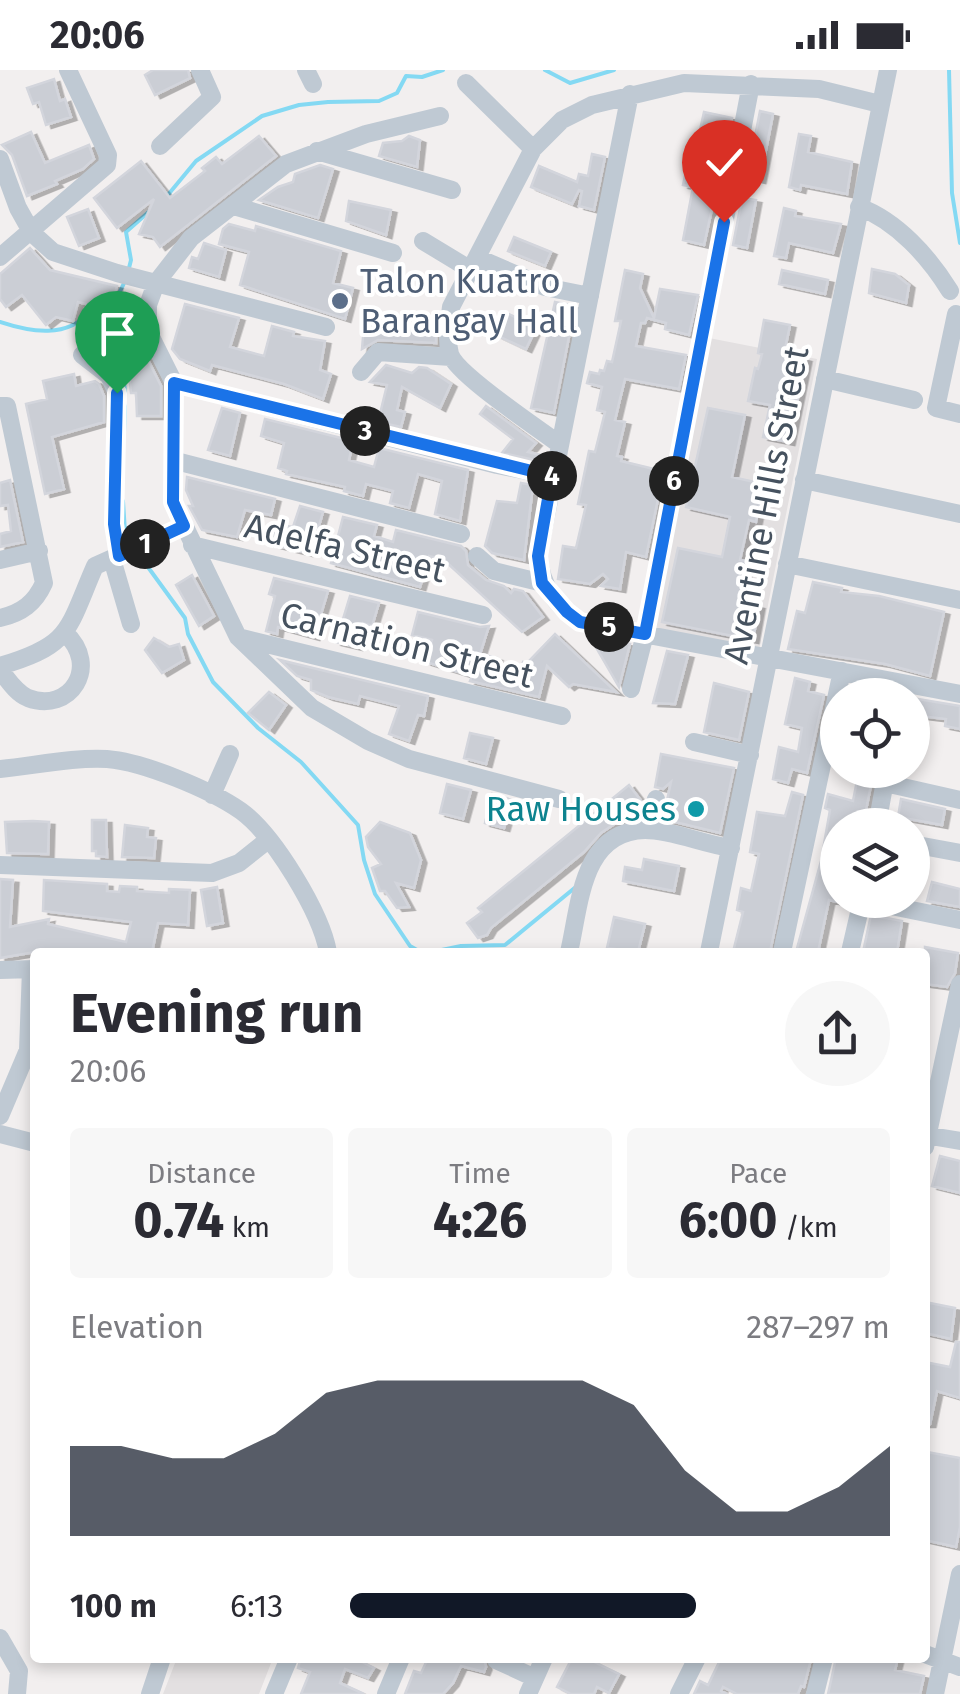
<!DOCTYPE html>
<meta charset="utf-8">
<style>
body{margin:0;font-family:"Fira Sans",sans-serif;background:#f7f7f7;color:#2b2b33;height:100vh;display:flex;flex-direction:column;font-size:38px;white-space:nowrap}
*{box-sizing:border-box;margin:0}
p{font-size:32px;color:#7c7c81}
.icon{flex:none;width:55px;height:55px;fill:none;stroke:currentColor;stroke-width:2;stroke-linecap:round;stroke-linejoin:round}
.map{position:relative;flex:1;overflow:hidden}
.side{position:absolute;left:30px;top:878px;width:900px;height:715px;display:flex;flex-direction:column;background:#fff;border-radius:10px;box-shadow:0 5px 15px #0003}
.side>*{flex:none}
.fabs{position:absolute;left:820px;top:608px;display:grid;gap:20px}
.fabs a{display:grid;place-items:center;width:110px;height:110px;border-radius:50%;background:#fff;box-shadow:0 5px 15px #0003;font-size:50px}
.pin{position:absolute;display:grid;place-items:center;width:85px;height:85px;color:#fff;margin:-102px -42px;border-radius:50% 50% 50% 0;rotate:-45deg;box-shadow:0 0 10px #0007}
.pin .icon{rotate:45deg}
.km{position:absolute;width:50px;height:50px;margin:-25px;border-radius:50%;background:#222;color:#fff;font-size:28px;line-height:50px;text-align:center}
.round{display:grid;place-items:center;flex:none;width:105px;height:105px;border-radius:52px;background:#f7f7f7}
.summary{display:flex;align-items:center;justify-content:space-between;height:170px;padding:0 40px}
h1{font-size:55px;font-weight:700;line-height:75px}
.stats{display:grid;grid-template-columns:repeat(3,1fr);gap:15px;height:170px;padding:10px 40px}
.stats div{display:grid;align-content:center;border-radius:10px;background:#f7f7f7;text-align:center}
.stats b{font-size:50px;font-weight:700}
.stats small{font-size:28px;font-weight:400}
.stats p{font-size:28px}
.chart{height:280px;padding:20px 40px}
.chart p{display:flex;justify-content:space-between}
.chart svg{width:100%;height:180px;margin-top:10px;fill:#111827;opacity:.7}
ul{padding:0 40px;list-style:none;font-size:32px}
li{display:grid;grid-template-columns:160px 120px 1fr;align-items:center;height:75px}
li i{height:25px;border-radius:12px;background:#111827}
.status{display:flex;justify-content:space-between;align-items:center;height:70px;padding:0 50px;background:#fff;direction:ltr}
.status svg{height:28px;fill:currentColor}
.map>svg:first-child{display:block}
.education{fill:#e3e0e1}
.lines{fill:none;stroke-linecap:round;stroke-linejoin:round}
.stream{stroke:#84d9f3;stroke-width:4}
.building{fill:#cbced5;stroke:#d3d5dc;stroke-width:2.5;filter:url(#shadow)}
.minor{stroke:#bfc9d3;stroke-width:18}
.route-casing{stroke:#fff;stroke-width:20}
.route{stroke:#1a73e8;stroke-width:12}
.service-dot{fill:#5c6f8a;stroke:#fff;stroke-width:4}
.culture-dot{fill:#0f9aa8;stroke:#fff;stroke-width:4}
.labels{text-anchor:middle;stroke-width:8;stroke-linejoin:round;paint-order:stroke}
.service-label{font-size:35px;fill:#4e5e75;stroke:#fff;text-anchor:start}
.street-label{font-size:35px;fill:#46525f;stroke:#fff}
.culture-label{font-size:35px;fill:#0d838f;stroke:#fff;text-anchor:end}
</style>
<div class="status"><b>20:06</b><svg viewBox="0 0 49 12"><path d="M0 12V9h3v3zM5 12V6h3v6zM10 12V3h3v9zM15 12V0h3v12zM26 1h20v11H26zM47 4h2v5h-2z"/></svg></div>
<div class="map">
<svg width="960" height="1624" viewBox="0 0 960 1624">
<defs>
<filter id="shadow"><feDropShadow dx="5.5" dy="3" stdDeviation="0" flood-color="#0004"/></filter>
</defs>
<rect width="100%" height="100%" fill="#f2efef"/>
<path class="education" d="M709,268L817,289L759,580L651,558Z
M177,1588H273L259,1624H163Z"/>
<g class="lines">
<path class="stream" d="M545,0L570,13L614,0
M949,0L952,123L960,173
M167,126L196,91L262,46L299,35L328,32L379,31L397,23L406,6L422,7L443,0
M128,202L131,190L126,162L152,139
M0,252C30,262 68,269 90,241C112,239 117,229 125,211
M80,254L95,285
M117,304L124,312L125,322
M124,362L125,336
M123,431L125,462L132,474
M137,482L185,548L188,564L213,612L258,658L301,692L358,755L364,790L375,824L410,876L417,880L432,882L461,876L505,875L577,816"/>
</g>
<path class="building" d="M153,0H188L190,8L155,25L145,5Z
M54,9L60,31L65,29L71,47L46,55L39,32L33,34L27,18Z
M760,41L773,44L760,110L747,107Z
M704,42L732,48L704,175L683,170L693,117L683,115L689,87L716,93L722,65L700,60Z
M31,62L45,93L89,75L94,89L83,99L55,111L57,114L27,126L12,85L2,75Z
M799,64L811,66L808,82L852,92L847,124L801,115L800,120L789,117Z
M259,66L276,86L160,177L153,167L139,164L154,129L117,158L94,128L141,91L170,128L205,101L202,98L216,87L222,94Z
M409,66L420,70L417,97L379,86L383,73L402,71Z
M592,84L605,87L594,140L579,136L582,121L579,120L572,134L531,117L539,96L577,112L579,104L588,106Z
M320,95L333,99L318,148L259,130L278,117L293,112L295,104Z
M742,128L756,130L747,178L733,175Z
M349,131L391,140L386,165L346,151Z
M784,138L796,141L795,146L841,154L833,183L789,173L786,188L774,186Z
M88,139L99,168L79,176L67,147Z
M229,154L255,161L256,156L341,181L333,213L353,218L345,249L240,215L249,182L219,174L223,159Z
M514,167L551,182L545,196L508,181Z
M204,173L226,180L219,207L189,198L192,187L198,189Z
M30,178L50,200L117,216L110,240L78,232L73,251L56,247L46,255L22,225L6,237L0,229V204Z
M872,199L895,204L909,215L906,233L869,223Z
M625,200L643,204L640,218L654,248L660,219L698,225L689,265L665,259L666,253L647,248L645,253H641L636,276L686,285L679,319L625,309L620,329L615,350L625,352L617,386L622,387L621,391L658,400L653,423L659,424L646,487L626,482L620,519L601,516L608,509L603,504L590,514L558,509L563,476L576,478L586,435L578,434L589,381L595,382L605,342L597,340L602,317L587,313L590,302L599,304L600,300L604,301L607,291L612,292L621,251H615Z
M782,200L828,210L825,224L779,214Z
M555,232L575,236L554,343L531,338Z
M185,234L239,248L230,277L264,286L272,256L294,262L293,266L325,271L320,300L331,304L323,329L284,314L212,295L210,301L180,289L172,279Z
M122,236L129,247L123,255L136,277L140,274L161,316V346H137L136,323H131L129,304L125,306L116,287L110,291L98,276L113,267L102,248Z
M507,243L536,258L526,279L496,265Z
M764,250L790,255L784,284L806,289L789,372L763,367L770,335L748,331L755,298L758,299L762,284L758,283Z
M364,255L436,259V273L378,270L362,279Z
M386,295L412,303L419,297L427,298L451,314L440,338L402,317L397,340L405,342L401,357L378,352L387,315L370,312Z
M74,304L76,316L95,311L99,314L104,326V352L52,367L64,419L45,424L26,334L47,329L43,311Z
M486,336L536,373L528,382L545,386L544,392L502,383L513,369L480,344Z
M222,338L240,343L230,386L208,380Z
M708,338L745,345L732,407L764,414L756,452L749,450L740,490L748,491L740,532L759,536L753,570L662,552L678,478L722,487L730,447L686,437Z
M265,349L353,371L349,390L374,397L379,378L468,400L460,451L435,444L442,411L418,404L409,438L390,433L393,421L366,414L363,426L344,421L345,417L286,404L287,401L278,398L284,373L261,366Z
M187,407L275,429L271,445L245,440L237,467L202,460L189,436H193L186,420Z
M10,410L23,472L0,477V464L11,461L8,435L0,436V413Z
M521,413L533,415L524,490L492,483L485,476L497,431L517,433Z
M300,436L323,442L318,459L314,458L307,483L267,473L272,454L293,457Z
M343,447L377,455L374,466L393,472L396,460L461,476L466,481L468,495L486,510L504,516L511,523L514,519L523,521L543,547L522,562L444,490L429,486L420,517L331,493Z
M192,505L214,546L199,556L176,515Z
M274,508L328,521L314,567L278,557L277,564L266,561L275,526L269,524Z
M813,512L842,518L841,522L879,526L944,542L930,606L885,594L788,579L797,541L805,543Z
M350,526L379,533L372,556L363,553L357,577L336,572Z
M418,542L480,557L489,556L480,584L497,588L496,593L521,600L523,592L527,593L555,564L616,622L573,614L569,617L547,596L539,627L470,611L472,606L426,592L432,570L412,565Z
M590,567L611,574L612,571L630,574L619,617Z
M154,568L169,577L179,574L184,590L162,603L145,580Z
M667,581L688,585L675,634L653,633Z
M280,590L428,626L424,646L418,645L409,671L389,664L399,636L360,626L358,634L328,627L311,620V610L297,606Z
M795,608L810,612L808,621L824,625L807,703L792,699L788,713L773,709L779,677L798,682L802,658L785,654Z
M714,613L749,622L739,670L704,662Z
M269,622L286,635L269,660L248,643Z
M912,628L960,636V659L945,656L946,649L912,645Z
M470,663L493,668L486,694L464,688Z
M661,684L734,698L720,763L663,749L671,712L663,719L655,717Z
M859,700H874L863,755H838V832L829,830L818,882H796L821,791L830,740L825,738L828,724L853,731Z
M447,714L471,720L463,749L440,743Z
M629,715L642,732L641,736L601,763L584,782L491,858L487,865L478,868L467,853L482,842L478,838Z
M792,722L803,725L770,882H733L743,842L737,840L741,818L751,821L759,784L750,782L757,742L785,746Z
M492,724L512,730L504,758L485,753Z
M901,729L945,739L942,755L898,747Z
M92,750H106L107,787L96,786V781H92Z
M33,751L49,752L48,784L7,783L5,752Z
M380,752L410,763L421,790L414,818L396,813L409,837L397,838L385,821H380L372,798L381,794L368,777L366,767Z
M125,755L148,758L147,767L156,768L154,788L122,787Z
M644,789L679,796L674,821L623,811L625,797L642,800Z
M0,809L13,810L10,857L49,849L48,854L126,872L131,852L43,841L44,810L107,814V821L119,822L120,816L137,817V821L169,823V819L190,820L188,855L158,853L152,882H35L0,888Z
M932,812L960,819V837L927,831Z
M217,817L223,853L207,856L201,820Z
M871,845L902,851L897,882H863Z
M614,847L645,854L638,882L607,878Z
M925,877L958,883L955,903L947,917L925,914Z
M940,1086L960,1091V1123L932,1116Z
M925,1232L955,1238L951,1269L925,1263Z
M956,1272H960V1328L937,1321L930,1354H925V1292L950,1297Z
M927,1382L960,1388V1457L956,1477L925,1470Z
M301,1588H354L374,1598L368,1608L345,1599L340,1613L364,1624H301L310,1602L298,1598Z
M428,1588H484L486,1597L484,1602L461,1596L453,1613L443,1624H405L414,1601L421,1603Z
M572,1588H586L619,1604L609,1623L597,1617L594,1624H571L557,1617Z
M721,1588H807L811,1589L804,1617L801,1616L798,1624H737L723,1617L721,1621L727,1624H694L700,1611L708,1615Z
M836,1588H898L895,1600L924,1606L920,1624H828Z"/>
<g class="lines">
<path class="minor" d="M306,0L313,14
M466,13L533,79
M630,24L538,486C543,518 553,533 580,552L960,624
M440,46L366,64L286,94L191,168L156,213L148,235V261L174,313L173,432L238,567L312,638L368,671L409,689L559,729
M160,76L212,27L200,0
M317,81L452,120
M0,89L18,138L32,163L53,182L117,203L326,257
M234,136L393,183
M859,137C897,151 929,187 950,221
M423,171L471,200
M0,187L107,95L108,85L68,0
M478,188L545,217L590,226
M956,244L936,338L960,344
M82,285L109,306L117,323L114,454L119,486
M361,302L378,282L451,287
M825,309L914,330
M174,313L497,395L553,406
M0,336H7L44,513C35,533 22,543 0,548
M559,374C538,358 457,305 450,284C446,269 449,252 451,237L533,79L562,50L592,35L684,13L819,19L880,34
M176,391L461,464
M804,410L960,444
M192,475L483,545
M477,486L494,501L543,513
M112,489L131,554
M0,490L39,481
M787,494L960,530
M238,567L562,646
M0,596C72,575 67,560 95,496L184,456
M0,600C8,610 16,623 28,628C70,644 101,596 65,563
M631,619L645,564L751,14
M694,672L750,685
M0,699C33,696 74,687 107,689C144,692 211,720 241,741C274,765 321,843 328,882
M885,713L960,730
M212,725L230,684
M877,755L887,700
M646,760L656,729
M912,774L960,783
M0,795L212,803L239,793L268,770
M862,830L960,850
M569,882C580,836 581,761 645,760C672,760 703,774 731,778
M709,882L888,0
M782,882L842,601
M850,882L862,830
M0,900L35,899
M0,1046L28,980L31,899
M0,1064L35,1073
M925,1065L960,1071
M925,1077L960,914
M0,1568L19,1601L17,1624
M925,1584L960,1597
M496,1590L535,1608
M150,1624L162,1588
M274,1624L289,1588
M386,1624L401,1588
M528,1624L544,1588
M679,1624L697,1588
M815,1624L824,1588
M935,1624L960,1504"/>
</g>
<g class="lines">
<g class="route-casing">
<path id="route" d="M117,323L114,454L119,486L184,456L173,432L174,313L552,406L538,486L542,513L567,542L580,552L645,564L724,152"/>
</g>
<use href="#route" class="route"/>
</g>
<circle class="service-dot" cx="340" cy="231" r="10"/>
<circle class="culture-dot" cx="696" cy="739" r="10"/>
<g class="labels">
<g class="service-label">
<text x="360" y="223">Talon Kuatro<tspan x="360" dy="40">Barangay Hall</tspan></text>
</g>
<g class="street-label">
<text transform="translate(766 435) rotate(-79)" y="12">Aventine Hills Street</text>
<text transform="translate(345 478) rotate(13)" y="12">Adelfa Street</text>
<text transform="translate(407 575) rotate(14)" y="12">Carnation Street</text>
</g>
<g class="culture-label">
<text x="676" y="751">Raw Houses</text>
</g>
</g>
</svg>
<div class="fabs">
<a><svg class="icon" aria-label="locate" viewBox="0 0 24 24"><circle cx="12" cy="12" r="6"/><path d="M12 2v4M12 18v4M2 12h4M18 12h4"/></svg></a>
<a><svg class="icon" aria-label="layers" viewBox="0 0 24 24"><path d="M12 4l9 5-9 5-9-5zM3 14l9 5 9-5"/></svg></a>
</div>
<div class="pin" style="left:117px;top:323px;background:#1e9e55"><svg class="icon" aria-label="arrive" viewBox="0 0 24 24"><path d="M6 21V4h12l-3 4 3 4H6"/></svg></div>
<div class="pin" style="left:724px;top:152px;background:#d93025"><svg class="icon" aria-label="check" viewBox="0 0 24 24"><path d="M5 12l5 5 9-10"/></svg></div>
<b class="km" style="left:145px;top:474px">1</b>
<b class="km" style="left:365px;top:361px">3</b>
<b class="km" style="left:552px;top:406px">4</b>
<b class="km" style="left:609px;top:557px">5</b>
<b class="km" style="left:674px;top:411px">6</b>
<section class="side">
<div class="summary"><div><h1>Evening run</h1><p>20:06</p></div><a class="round"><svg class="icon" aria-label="share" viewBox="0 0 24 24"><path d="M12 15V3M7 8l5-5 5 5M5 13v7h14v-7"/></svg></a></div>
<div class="stats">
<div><p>Distance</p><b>0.74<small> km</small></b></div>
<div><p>Time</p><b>4:26</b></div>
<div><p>Pace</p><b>6:00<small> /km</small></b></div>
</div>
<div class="chart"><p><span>Elevation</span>287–297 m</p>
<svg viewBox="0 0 160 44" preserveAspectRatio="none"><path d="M0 44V22L10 22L20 25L30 25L40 19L50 9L60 6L70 6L80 6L90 6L100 6L110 12L120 28L130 38L140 38L150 32L160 22V44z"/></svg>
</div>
<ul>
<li><b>100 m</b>6:13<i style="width:64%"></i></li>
</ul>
</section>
</div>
